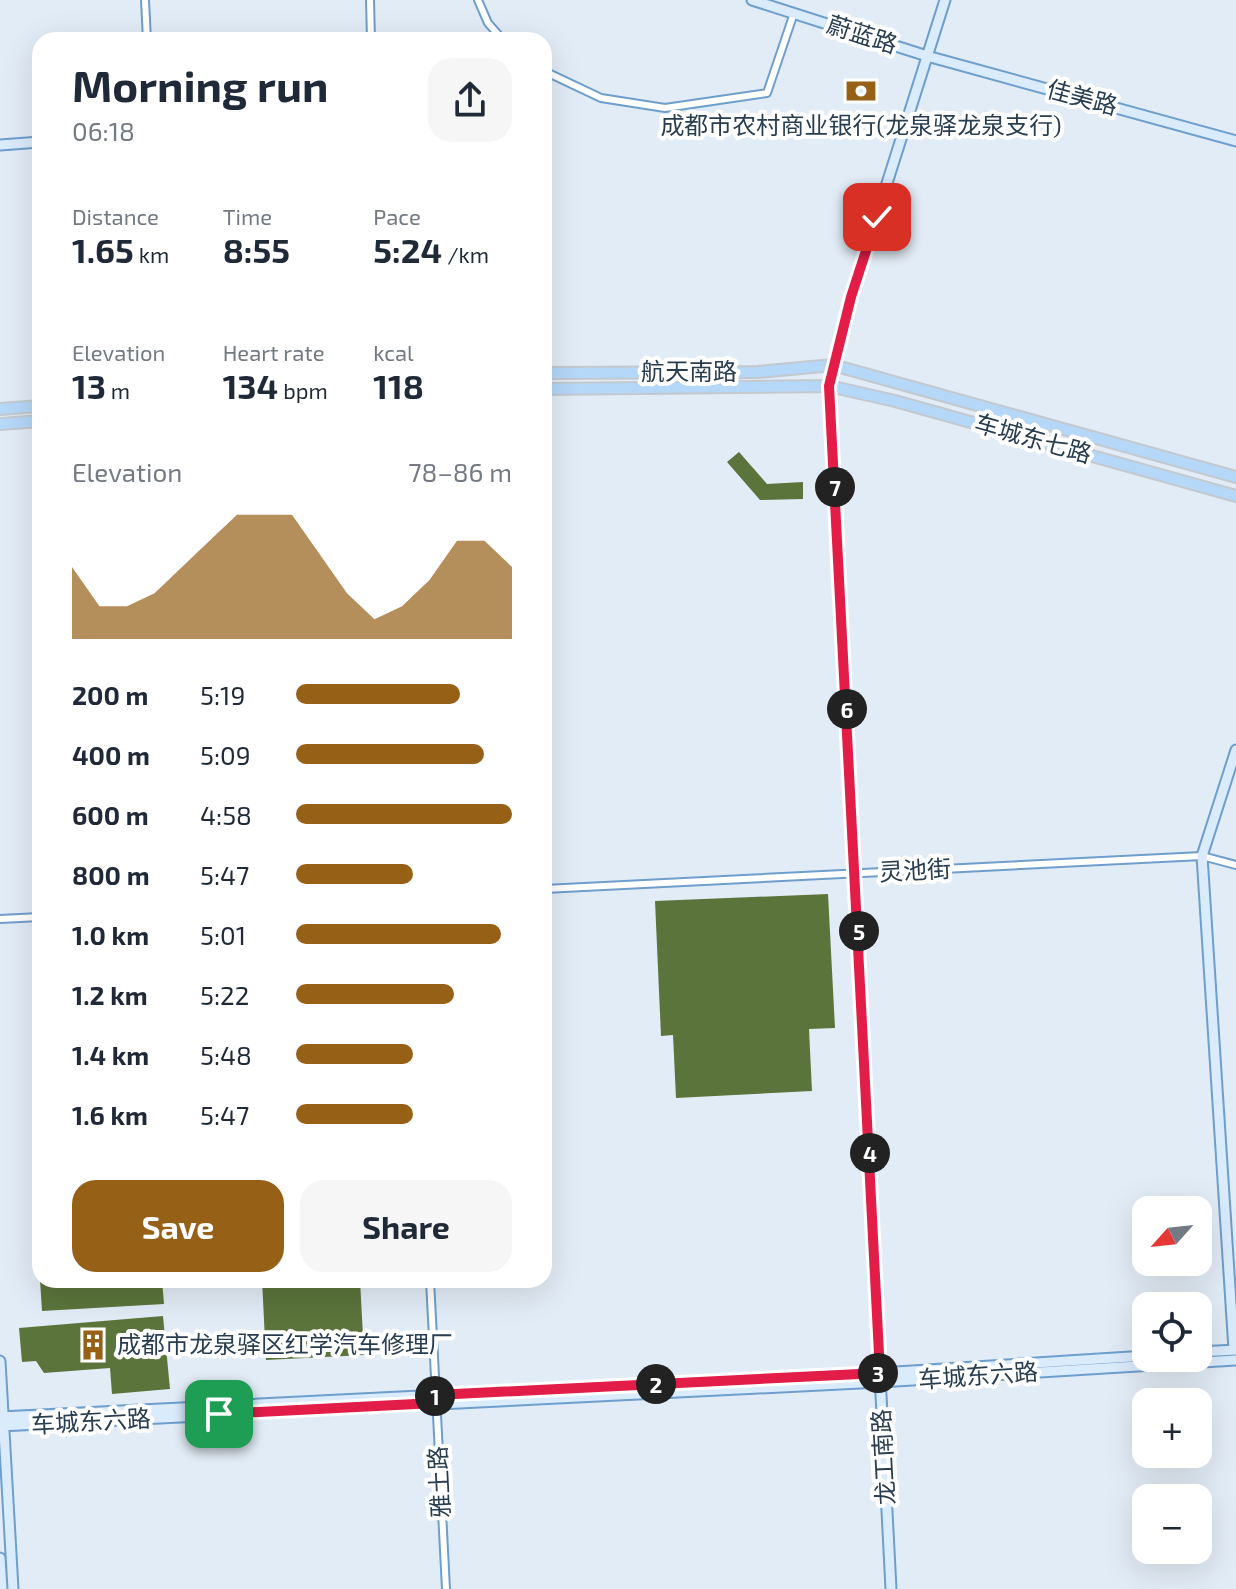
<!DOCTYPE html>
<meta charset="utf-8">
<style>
body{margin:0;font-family:"Exo 2","Noto Sans SC",sans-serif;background:#f6f6f7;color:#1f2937;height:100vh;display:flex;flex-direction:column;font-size:30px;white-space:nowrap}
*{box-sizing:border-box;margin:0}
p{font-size:26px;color:#747a83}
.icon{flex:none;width:44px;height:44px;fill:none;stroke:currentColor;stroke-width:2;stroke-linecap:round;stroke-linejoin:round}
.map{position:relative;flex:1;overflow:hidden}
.side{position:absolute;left:32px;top:32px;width:520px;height:1256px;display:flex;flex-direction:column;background:#fff;border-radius:24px;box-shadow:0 8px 32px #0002}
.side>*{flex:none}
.needle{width:52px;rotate:243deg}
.buttons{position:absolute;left:1132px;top:1196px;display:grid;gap:16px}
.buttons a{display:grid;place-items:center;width:80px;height:80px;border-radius:16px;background:#fff;box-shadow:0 8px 32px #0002;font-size:40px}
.pin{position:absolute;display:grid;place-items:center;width:68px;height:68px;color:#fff;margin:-34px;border-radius:16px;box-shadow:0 4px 12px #0006}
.km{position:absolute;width:40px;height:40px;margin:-20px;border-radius:50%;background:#222;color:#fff;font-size:22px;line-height:40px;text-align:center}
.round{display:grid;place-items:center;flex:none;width:84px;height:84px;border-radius:24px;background:#f6f6f7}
.head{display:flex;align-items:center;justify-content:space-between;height:136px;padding:0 40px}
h1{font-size:44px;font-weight:700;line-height:60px}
.stats{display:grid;grid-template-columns:repeat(3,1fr);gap:12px;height:136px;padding:8px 40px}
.stats div{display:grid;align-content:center}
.stats b{font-size:34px;font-weight:700}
.stats small{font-size:22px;font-weight:400}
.stats p{font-size:22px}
.chart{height:224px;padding:16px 40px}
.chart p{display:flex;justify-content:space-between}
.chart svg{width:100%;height:144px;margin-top:8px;fill:#966017;opacity:.7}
.button{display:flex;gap:16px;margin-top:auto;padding:16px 40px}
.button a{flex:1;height:92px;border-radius:24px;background:#966017;color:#fff;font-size:32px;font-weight:700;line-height:92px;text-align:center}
.button a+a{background:#f6f6f7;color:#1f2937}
ul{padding:0 40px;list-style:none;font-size:26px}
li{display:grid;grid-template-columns:128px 96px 1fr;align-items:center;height:60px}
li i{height:20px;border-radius:10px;background:#966017}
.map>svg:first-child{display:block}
.building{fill:#5b743c}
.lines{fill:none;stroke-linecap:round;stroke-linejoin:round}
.street-casing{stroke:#6e9ecc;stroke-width:10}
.secondary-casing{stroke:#6e9ecc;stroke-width:13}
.primary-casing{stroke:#c3c9ce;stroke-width:14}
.street{stroke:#fff;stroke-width:6}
.secondary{stroke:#daebfc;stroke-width:9}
.primary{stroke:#b5d7f8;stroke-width:10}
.route-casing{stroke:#fff;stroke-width:16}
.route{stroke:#e11d48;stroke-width:10}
.labels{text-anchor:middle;stroke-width:8;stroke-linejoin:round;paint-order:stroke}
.street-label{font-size:24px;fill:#283d50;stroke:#fff}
.poi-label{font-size:24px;fill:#283d50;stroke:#fff}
</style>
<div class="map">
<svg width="1236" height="1589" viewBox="0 0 1236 1589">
<rect width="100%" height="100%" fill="#e2ecf6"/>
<path class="building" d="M739,452L767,484L803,482V499L760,500L727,462Z
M828,894L835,1028L809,1029L812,1091L676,1098L673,1035L661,1036L655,901Z
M40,1280H70L71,1288L162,1280L164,1304L42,1311Z
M262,1280H360L364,1355L266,1360Z
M163,1316L170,1389L112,1394L110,1368L44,1373L36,1361L22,1362L19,1328Z"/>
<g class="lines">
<g class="street-casing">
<path id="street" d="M145,0L147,40
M370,0L371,40
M478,0L488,23L503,40
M544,71L601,98L665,108L767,93L794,13
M544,889L1202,856L1236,865
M0,919L40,917
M430,1280L446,1589"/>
</g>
<g class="secondary-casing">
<path id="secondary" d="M752,0L927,56L1236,141
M0,145L40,142
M1234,1350L1202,856L1236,750
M1198,1352L1236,1350
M0,1361L13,1589
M0,1417L880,1373L1146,1356
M0,1426L880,1382L1236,1360
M0,1558L2,1589
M891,1589L829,386L851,297L945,0"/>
</g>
<g class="primary-casing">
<path id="primary" d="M544,373L758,372L833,365L1236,477
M544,389L829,386L895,401L1236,496
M0,409L40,406
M0,424L40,421"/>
</g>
<use href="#street" class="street"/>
<use href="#secondary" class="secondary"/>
<use href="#primary" class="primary"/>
</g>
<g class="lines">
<g class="route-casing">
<path id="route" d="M219,1414L435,1403V1395L880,1373L829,386L851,297L877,217"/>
</g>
<use href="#route" class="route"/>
</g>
<defs>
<g id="bank-bare" transform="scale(2.4)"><path d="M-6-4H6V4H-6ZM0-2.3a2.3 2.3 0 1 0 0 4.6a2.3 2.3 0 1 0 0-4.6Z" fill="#966017" stroke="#fff" stroke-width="2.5" paint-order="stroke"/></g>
<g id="building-bare" transform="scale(2.4)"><path d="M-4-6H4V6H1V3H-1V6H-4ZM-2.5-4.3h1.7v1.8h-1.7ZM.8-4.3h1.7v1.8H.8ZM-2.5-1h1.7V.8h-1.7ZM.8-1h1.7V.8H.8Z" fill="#966017" stroke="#fff" stroke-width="2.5" paint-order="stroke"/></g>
</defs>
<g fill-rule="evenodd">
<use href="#bank-bare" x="861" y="91"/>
<use href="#building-bare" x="93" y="1345"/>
</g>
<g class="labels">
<g class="street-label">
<text transform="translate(862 35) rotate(18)" y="8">蔚蓝路</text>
<text transform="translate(1082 98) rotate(15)" y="8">佳美路</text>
<text x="689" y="380">航天南路</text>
<text transform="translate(1033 439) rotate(16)" y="8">车城东七路</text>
<text transform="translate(915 871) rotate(-3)" y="8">灵池街</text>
<text transform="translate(978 1376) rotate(-4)" y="8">车城东六路</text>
<text transform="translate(91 1422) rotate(-3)" y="8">车城东六路</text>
<text transform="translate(884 1457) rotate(-93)" y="8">龙工南路</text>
<text transform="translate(440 1482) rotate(-93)" y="8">雅土路</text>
</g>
<g class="poi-label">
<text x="861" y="134">成都市农村商业银行(龙泉驿龙泉支行)</text>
<text x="117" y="1353" text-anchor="start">成都市龙泉驿区红学汽车修理厂</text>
</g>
</g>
</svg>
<div class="buttons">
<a><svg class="needle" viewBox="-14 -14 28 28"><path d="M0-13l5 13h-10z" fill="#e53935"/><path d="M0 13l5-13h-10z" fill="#747a83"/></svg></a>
<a><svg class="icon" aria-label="locate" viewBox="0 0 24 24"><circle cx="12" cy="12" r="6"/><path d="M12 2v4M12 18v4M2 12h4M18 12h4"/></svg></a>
<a>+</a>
<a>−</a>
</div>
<div class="pin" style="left:219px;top:1414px;background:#1e9e55"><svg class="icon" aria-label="arrive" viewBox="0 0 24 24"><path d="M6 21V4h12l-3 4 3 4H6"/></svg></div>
<div class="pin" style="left:877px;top:217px;background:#d93025"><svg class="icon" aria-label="check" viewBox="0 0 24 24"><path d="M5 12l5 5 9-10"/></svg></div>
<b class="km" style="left:435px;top:1396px">1</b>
<b class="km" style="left:656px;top:1384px">2</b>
<b class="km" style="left:878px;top:1373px">3</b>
<b class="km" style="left:870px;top:1153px">4</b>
<b class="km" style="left:859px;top:931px">5</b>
<b class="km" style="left:847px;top:709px">6</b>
<b class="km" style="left:835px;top:487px">7</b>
<section class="side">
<div class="head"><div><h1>Morning run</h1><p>06:18</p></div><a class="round"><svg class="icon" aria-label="share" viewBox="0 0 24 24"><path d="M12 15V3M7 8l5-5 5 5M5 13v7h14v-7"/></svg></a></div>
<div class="stats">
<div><p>Distance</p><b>1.65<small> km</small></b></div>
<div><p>Time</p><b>8:55</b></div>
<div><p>Pace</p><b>5:24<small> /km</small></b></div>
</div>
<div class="stats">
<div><p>Elevation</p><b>13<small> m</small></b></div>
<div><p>Heart rate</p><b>134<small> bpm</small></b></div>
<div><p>kcal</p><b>118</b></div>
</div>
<div class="chart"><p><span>Elevation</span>78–86 m</p>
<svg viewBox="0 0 160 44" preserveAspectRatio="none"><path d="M0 44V22L10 34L20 34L30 30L40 22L50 14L60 6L70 6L80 6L90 18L100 30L110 38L120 34L130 26L140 14L150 14L160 22V44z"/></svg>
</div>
<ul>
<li><b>200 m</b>5:19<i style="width:76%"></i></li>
<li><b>400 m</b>5:09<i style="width:87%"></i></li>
<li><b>600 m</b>4:58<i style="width:100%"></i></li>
<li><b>800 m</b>5:47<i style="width:54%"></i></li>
<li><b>1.0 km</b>5:01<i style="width:95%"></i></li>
<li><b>1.2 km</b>5:22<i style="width:73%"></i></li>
<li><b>1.4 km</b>5:48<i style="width:54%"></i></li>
<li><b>1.6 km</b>5:47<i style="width:54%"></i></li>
</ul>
<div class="button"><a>Save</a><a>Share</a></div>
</section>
</div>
